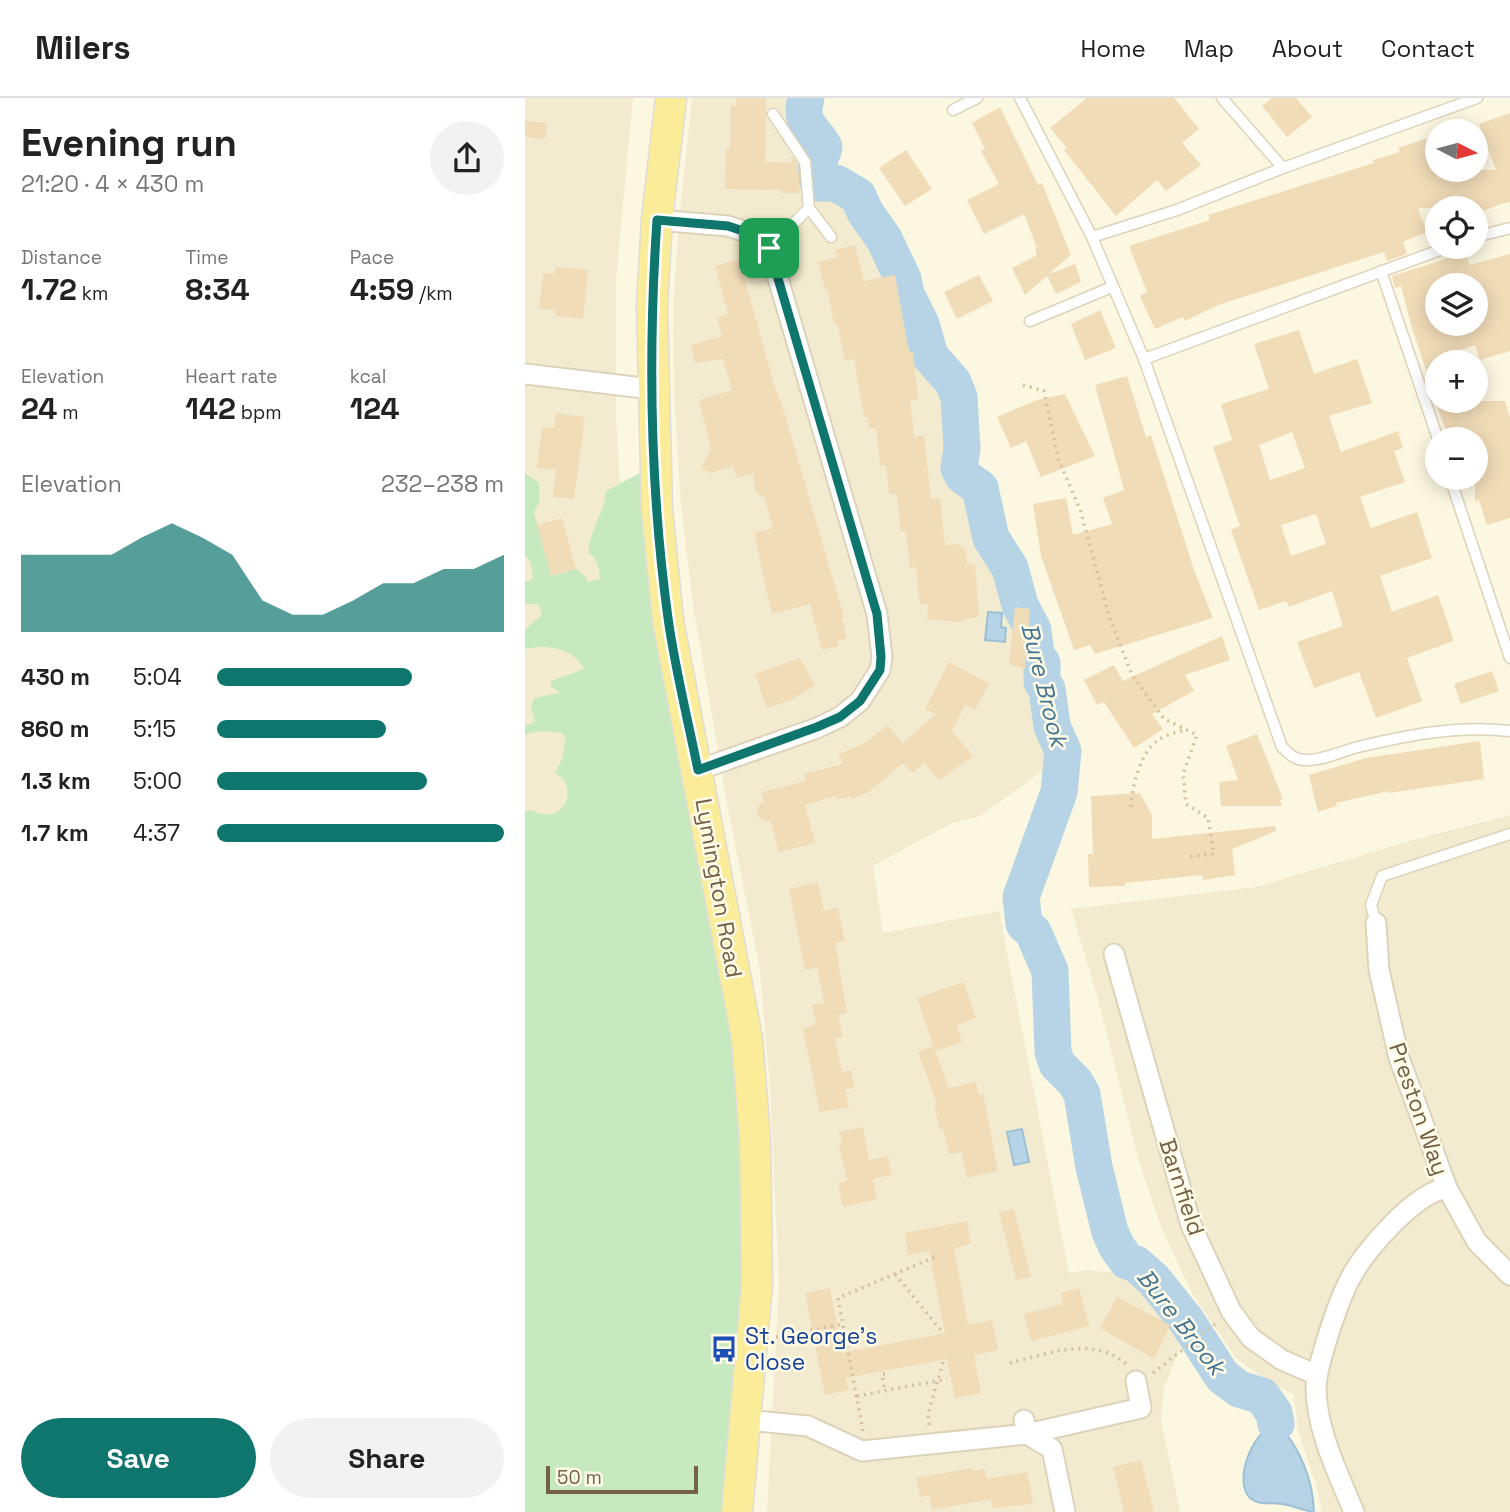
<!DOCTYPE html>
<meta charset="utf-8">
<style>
body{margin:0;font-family:"Space Grotesk",sans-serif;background:#f2f2f2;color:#222;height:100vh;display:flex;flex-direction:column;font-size:26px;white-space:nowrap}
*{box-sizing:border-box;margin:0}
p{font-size:23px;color:#767676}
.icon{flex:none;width:38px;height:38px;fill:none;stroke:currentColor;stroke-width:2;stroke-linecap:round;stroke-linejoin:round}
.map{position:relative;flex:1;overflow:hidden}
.drawer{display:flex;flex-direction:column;background:#fff;width:525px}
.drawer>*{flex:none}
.needle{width:46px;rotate:96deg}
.buttons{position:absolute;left:900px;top:21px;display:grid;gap:14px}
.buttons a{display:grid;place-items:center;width:63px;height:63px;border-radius:50%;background:#fff;box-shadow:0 4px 18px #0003;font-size:35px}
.scale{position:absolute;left:21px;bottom:18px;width:152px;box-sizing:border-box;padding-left:7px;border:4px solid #736148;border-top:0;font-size:19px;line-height:24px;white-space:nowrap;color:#736148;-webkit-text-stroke:5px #fffbe7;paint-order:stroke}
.pin{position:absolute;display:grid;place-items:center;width:60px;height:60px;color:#fff;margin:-30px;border-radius:14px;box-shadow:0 4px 10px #0006}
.round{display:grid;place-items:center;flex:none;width:74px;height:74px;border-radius:37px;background:#f2f2f2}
.head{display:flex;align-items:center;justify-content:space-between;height:119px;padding:0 21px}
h1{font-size:38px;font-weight:700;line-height:52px}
.metrics{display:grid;grid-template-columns:repeat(3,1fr);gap:10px;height:119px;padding:7px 21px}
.metrics div{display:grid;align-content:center}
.metrics b{font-size:30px;font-weight:700}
.metrics small{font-size:19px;font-weight:400}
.metrics p{font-size:19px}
.chart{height:196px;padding:14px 21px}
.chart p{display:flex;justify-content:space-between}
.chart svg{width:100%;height:126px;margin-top:7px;fill:#0f766e;opacity:.7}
.action{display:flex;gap:14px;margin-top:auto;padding:14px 21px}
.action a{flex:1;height:80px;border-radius:42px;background:#0f766e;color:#fff;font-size:28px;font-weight:700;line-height:80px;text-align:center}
.action a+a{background:#f2f2f2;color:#222}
ul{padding:0 21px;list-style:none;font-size:23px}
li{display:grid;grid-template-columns:112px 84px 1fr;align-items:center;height:52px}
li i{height:18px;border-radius:9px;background:#0f766e}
header{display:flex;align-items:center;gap:42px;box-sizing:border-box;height:98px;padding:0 35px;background:#fff;border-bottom:2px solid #e0e0e0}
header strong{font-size:33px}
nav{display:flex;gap:38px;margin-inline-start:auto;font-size:24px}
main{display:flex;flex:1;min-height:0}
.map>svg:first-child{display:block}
.residential{fill:#f3ebcf}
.green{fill:#c7e9c0}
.water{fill:#b6d4e5;stroke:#9cc1d7;stroke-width:2}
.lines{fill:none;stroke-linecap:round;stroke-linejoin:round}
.river{stroke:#b6d4e5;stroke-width:37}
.building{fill:#f1dcb8;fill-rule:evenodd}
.service-casing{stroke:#ddd3ba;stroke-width:13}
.minor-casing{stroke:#ddd3ba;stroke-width:23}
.primary-casing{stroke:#e0dcd7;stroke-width:33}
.path{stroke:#d6bf9c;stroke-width:3.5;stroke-dasharray:2 5;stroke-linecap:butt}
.service{stroke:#fff;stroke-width:10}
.minor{stroke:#fff;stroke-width:19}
.primary{stroke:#fbec99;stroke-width:30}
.route-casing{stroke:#fff;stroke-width:14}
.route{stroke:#0f766e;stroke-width:9}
.labels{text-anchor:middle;stroke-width:5;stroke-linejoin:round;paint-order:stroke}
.street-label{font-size:23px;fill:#736148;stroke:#fffbe7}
.transit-label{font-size:23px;fill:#164399;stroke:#fffbe7;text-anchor:start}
.water-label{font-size:24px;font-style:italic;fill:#477794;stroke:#fffbe7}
</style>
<header>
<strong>Milers</strong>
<nav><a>Home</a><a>Map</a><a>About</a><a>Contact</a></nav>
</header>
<main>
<section class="drawer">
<div class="head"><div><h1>Evening run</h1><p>21:20 · 4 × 430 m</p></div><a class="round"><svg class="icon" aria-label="share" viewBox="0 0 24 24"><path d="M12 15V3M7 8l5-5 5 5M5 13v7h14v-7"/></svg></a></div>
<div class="metrics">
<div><p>Distance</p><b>1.72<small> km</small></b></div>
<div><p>Time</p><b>8:34</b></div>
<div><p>Pace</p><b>4:59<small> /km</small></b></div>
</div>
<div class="metrics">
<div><p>Elevation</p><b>24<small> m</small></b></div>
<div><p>Heart rate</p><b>142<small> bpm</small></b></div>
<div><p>kcal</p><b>124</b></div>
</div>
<div class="chart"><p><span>Elevation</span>232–238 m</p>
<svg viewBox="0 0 160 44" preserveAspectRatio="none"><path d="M0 44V17L10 17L20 17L30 17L40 11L50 6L60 11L70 17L80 33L90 38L100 38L110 33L120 27L130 27L140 22L150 22L160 17V44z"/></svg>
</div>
<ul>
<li><b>430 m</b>5:04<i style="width:68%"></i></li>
<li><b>860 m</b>5:15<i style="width:59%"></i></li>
<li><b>1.3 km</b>5:00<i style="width:73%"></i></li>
<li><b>1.7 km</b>4:37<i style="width:100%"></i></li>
</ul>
<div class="action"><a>Save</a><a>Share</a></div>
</section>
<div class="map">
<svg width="985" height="1414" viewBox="0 0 985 1414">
<rect width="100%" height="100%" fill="#fcf7e1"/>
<path class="residential" d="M0,0H108L91,181V321L99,452L136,756L0,800Z
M167,0H281L285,55L305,91L330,117L350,142L366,149L378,162L513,528L528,579L536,626L531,663L455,718L427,725L348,768L358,835L474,813L544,1175L562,1172L591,1175L618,1193L646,1220L655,1250L639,1290L636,1321L655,1414H242L254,1184L245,989L235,873L203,711L168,507L156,406L149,295L148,210L154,123Z
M985,717V1414H797L791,1386L773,1333L769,1296L750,1288L711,1260L667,1195L636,1129L614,1064L572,898L546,811L731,789L881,744Z"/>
<path class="green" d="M0,375L14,385V404L9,414L26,478L51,471L61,479L62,484L75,481C74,471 73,462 64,455C62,437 80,415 81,393L115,375L120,384L182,765L224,1052L206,1414H0V714L6,712C42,731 54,685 30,675L37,661L41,641L36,635C24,633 12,632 0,637V628L10,624L6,609L9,600L35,595L26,588V583L59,571C48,550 22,546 0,551V532L17,516L13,506H0V483L4,484L8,479L6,465L0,457Z"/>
<path class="water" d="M463,514L477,515L476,529L481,530L480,544L460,542Z
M497,1031L504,1064L489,1067L482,1034Z
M751,1326C775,1346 788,1384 789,1414C778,1413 768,1407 757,1406C747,1404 734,1408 725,1400C708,1383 727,1333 751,1326Z"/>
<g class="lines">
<path class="river" d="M281,0C274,27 287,28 299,49C296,62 286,72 294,85H311L333,98L340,114L359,141L378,181L381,196L396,226L405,258L428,284L434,299L437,351L434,370L438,378L455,390L466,440L485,470L495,507L508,532L511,557L517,565V584L522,591L527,628L538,653L534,694L496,799L499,826L508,834L525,873L528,954L532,966L550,984L557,996L569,1069L585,1134L592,1149L602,1163L611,1166L628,1181L661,1222L697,1278L714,1291L737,1298L749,1315L751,1326"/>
</g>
<path class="building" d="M211,0H241L240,64L266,65L268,59L273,67L275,95H256L257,92L200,91L201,51H205L206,7L211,8Z
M562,0H649L674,31L657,45L676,67L641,93L632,82L591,118L539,52L542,50L525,30Z
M747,0H771L787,19L762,39L737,8Z
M475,9L513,87L517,85L546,157L524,176L550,166L556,184L531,196L522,178L500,197L487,170L512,157L510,151L512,150L499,116L459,136L442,102L474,86L456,53L460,51L447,25Z
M985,15V105L982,104L950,116V110H893L902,134L878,144L882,156L862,163L859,154L693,207L660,223L658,219L630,231L615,198L622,194L604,148L685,122L683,117L849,65L848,62L875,54L873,50L912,37V72H971L954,26Z
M0,23L22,25L20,41L0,39Z
M381,52L407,91L380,108L354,70Z
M330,147L339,183L370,177L384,254H388L393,301L385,302L389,339L399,337L406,401L415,400L420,447L433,446L441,453L442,467L450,466L454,518L433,524L402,521L403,506L395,507L391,469L385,470L381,433L376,434L372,396H364L361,367H355L351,330L344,331L343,319H339L329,261L320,262L312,226L309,227L302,191H300L293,164L312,159L310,152Z
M940,155L945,167L985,156V253L955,262L950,247L912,260V295H909L886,227L876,188L870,190L867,178ZM912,187H950V226H912Z
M214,161L249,286L260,317L319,519H317L322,540L312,543L314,548L297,552L285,506L247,516L229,435L248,430L239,399L231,394L228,375L212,380L208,368L186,375L176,370L186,351L174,302L207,292L198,261L170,265L166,247L197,238L192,220L203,216L190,168Z
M30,169L63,172L58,221L30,218V212L14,211L18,175L29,176Z
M454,177L468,203L432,221L419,194Z
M575,212L591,250L560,262L546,226Z
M774,232L789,276L832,261L847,305L804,318L816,354L873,333L878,350L869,353L880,384L835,399L846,430L892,414L907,460L855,478L867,514L913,497L929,543L882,560L897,603L851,620L834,574L789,590L772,544L818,528L807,493L764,509L761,503L734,512L706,432L715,428L688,349L707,342L696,306L744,291L729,246ZM767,334L780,370L745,382L734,347ZM791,416L801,446L766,458L756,427Z
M602,278L621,339L626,337L669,472L688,520L570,556L565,547L549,552L516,458L508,406L541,400L548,437L587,426L578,400L599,392L570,287Z
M540,296L570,358L516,379L501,343L486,350L472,319L512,302Z
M910,303H980L985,320V420L962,427L954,402L950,403V335L932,341H924Z
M31,315L60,319L49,401L28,399L31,372L12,370L17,329L29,330Z
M37,420L51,471L26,478L12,427Z
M490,509L505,511L500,571L484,567Z
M697,538L705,562L660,577L669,593L627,616L638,631L609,650L579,604L572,607L559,582L589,567L598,583Z
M275,560L290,587L266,602L242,610L230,576Z
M424,564L464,586L450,612L440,607L427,633L448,658L414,682L399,665L387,675L378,665L344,694L326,701L325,698L312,702L311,698L280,707L290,745L254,754L246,724L234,720L231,711L239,703L237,694L281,683L279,676L318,666L314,656L342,644L362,627L378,645L411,616L400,611Z
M967,573L974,593L936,606L929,586Z
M732,636L758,701L755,702L757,708H696L694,684L713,682L701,648Z
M955,643L959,681L864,695V693L811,705L812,708L793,714L784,677L841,660Z
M615,695L627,717V741L750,728L751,733L707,751L710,777L678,782L677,777L600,785V788L564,789L563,756H568L566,698Z
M293,784L299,813L313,810L320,843L310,845L322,915L313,917L318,939L310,941L317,974L326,972L329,990L320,992L324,1009L295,1014L278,931L291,926L287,907L299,905L292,870L280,872L264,791Z
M439,884L451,920L432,927L437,944L410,953L392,900Z
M408,948L424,990L451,984L454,997L458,995L473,1073L442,1080L437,1054L424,1056L418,1031L415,1032L409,1007L412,1006L393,954Z
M338,1029L344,1062L363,1058L367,1077L348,1081L352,1101L318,1109L313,1085L322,1083L314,1046L317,1045L314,1034Z
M489,1111L506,1179L491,1182L474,1114Z
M442,1123L446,1146L429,1150L443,1227L467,1222L473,1252L449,1257L456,1295L430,1300L422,1261L321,1280L324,1292L300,1297L280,1195L305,1190L317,1255L420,1235L404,1153L383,1157L380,1135Z
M554,1190L564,1228L506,1243L499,1216L538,1206L536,1195Z
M592,1199L645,1227L629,1261L575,1230Z
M616,1362L629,1414H599L588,1369Z
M447,1370L448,1373L460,1371L462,1381L502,1374L508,1406L467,1410L466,1401L407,1412L404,1397L395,1399L391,1380Z"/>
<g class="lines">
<g class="service-casing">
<path id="service" d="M495,0L567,139L619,261L757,649C764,656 770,662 780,662C797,663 817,653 833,649C883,637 934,627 985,633
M697,0L758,70
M428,12L452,0
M284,110L306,139
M567,139L652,112L758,70L952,0
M950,139L985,130
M244,150L284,110L280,64L248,16
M856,173L913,341
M505,223L587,189
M619,261L923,149
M925,380L985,560
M851,825L846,807L857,778L985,736"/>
</g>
<g class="minor-casing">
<path id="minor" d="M132,122L203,128L224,135L244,150L352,516L357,559L355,572L335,603L315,619L292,630L173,672
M0,276L127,291
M851,825L854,872L874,960L922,1090L952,1144L985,1177
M589,856L666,1127L706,1213L726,1240L757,1262L792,1277
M222,1322L283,1328L337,1353L502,1336L616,1310L611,1283
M499,1322L502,1336L527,1351L540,1414
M829,1414C813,1375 792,1334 791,1291C791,1268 814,1201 826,1179C840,1152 891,1094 922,1090"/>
</g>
<g class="primary-casing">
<path id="primary" d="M146,0L132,122L127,207L132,412L143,522L222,940L230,1041L232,1186L212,1414"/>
</g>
<path class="path" d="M498,287L519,293L533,360L556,414L584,518L607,577L639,621L672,637L658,676L661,706L683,720L689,756L661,759
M606,709C607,689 615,655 632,643C640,637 650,635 659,632
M370,1176L418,1235
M251,1239L318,1226
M485,1265C523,1256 568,1237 601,1266
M628,1275L690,1226
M360,1276H357L360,1293
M332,1298L422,1281
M404,1327L403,1316L419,1261
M338,1333L313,1200L410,1159"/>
<use href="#service" class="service"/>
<use href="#minor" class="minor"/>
<use href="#primary" class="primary"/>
</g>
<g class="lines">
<g class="route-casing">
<path id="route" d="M132,122L203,128L224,135L244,150L352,516L356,559L355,572L335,603L315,619L292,629L173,672C163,622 150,571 143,520C125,389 123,254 132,122Z"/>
</g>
<use href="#route" class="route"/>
</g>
<defs>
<g id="bus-bare" transform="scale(2.1)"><path d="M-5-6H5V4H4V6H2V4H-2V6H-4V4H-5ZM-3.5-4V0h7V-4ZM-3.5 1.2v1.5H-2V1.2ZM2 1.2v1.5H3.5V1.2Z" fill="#1a4fb4" stroke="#fffbe7" stroke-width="2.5" paint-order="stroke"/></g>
</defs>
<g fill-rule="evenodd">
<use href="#bus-bare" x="199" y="1251"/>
</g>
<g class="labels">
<g class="street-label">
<text transform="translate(194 790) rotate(80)" y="8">Lymington Road</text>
<text transform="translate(894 1011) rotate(71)" y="8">Preston Way</text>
<text transform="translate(657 1089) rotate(72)" y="8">Barnfield</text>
</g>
<g class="transit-label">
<text x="220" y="1246">St. George's<tspan x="220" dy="26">Close</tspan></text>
</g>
<g class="water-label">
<text transform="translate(519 587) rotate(76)" y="8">Bure Brook</text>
<text transform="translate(656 1224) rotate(52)" y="8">Bure Brook</text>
</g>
</g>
</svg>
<div class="buttons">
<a><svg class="needle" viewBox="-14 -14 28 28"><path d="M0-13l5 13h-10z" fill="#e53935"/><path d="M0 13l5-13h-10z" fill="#767676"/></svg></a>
<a><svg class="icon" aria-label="locate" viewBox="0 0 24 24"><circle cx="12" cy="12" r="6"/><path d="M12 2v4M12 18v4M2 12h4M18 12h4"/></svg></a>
<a><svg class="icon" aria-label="layers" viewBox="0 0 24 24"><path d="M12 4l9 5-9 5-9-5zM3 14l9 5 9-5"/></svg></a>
<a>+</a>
<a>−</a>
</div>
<div class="scale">50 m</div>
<div class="pin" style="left:244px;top:150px;background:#1e9e55"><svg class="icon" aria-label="arrive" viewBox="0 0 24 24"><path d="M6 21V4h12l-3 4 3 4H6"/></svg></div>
</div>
</main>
